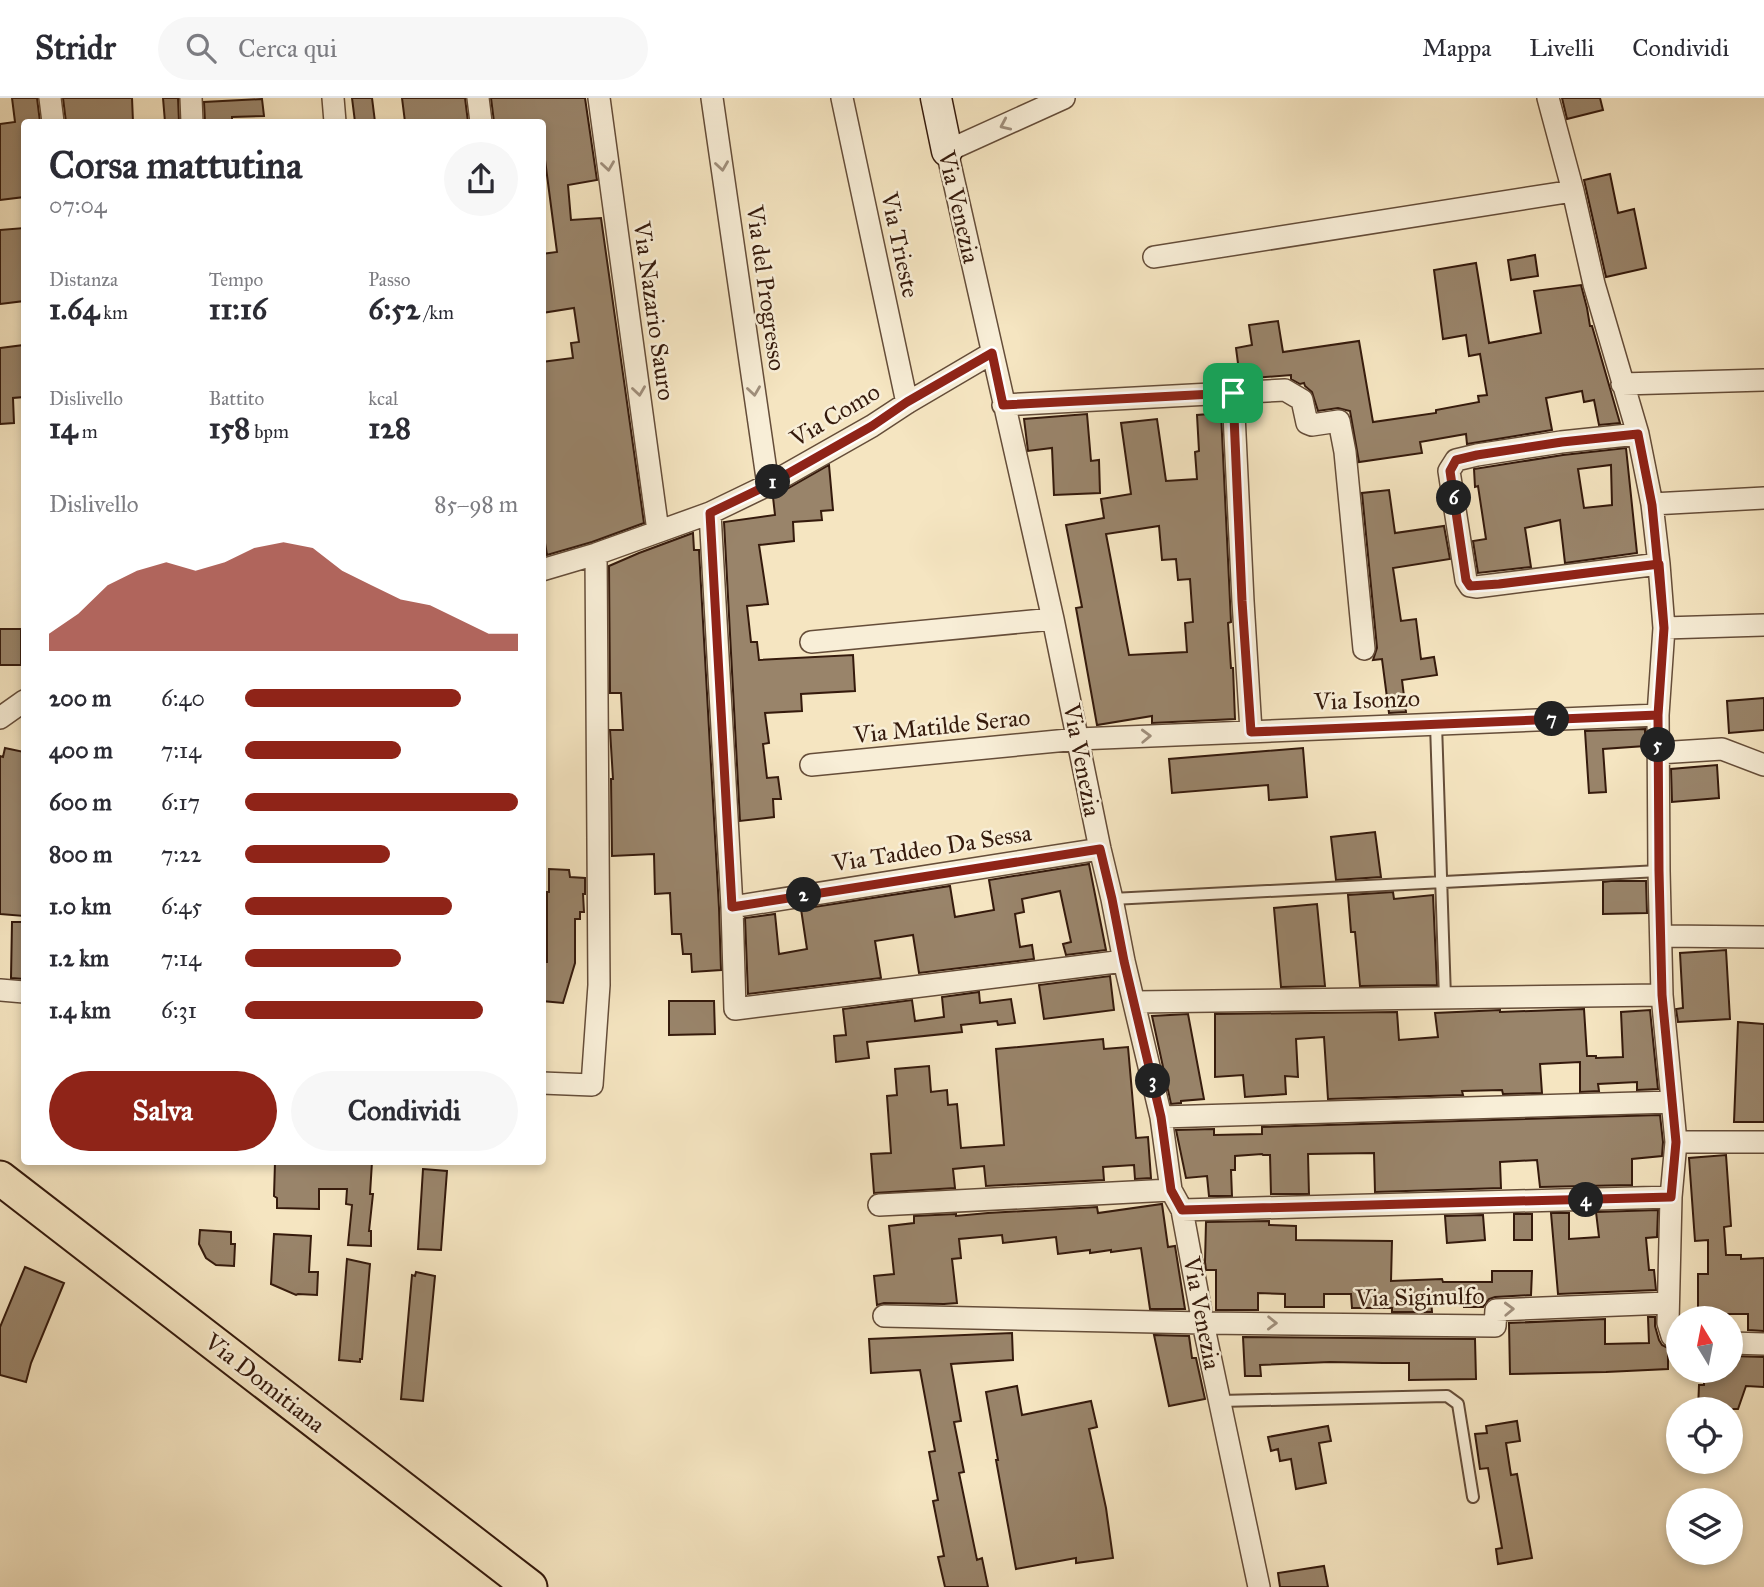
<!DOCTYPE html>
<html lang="it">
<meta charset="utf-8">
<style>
body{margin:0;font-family:"IM FELL Great Primer",serif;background:#f7f7f7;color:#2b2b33;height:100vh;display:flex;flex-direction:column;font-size:26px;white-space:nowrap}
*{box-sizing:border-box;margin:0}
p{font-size:23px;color:#7c7c81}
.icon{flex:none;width:38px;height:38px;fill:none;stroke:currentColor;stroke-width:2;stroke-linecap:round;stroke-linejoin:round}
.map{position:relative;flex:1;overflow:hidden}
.panel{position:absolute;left:21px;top:21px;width:525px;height:1046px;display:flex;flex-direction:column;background:#fff;border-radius:7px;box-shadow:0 4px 10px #0003}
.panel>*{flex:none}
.needle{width:46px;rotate:350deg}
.controls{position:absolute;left:1666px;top:1208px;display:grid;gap:14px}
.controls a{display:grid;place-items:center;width:77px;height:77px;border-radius:50%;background:#fff;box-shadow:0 4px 10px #0003;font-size:35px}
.pin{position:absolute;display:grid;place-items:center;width:60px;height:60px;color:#fff;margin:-30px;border-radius:14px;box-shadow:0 4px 10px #0006}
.km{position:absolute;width:35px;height:35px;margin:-18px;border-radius:50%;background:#222;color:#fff;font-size:19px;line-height:35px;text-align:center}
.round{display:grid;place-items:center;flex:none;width:74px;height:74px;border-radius:37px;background:#f7f7f7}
.summary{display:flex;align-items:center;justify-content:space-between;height:119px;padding:0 28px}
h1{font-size:38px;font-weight:800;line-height:52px}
.figures{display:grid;grid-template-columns:repeat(3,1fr);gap:10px;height:119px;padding:7px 28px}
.figures div{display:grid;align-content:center}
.figures b{font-size:30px;font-weight:800}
.figures small{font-size:19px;font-weight:400}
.figures p{font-size:19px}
.chart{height:196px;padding:14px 28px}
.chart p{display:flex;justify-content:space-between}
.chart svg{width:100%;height:126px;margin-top:7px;fill:#8f2418;opacity:.7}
.cta{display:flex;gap:14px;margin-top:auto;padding:14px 28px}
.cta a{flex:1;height:80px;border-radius:42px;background:#8f2418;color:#fff;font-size:28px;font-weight:800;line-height:80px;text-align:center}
.cta a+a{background:#f7f7f7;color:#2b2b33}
ul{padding:0 28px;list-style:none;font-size:23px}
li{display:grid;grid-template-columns:112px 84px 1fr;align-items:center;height:52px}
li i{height:18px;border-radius:9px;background:#8f2418}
header{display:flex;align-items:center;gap:42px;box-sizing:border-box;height:98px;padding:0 35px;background:#fff;border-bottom:2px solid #e1e1e2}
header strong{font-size:33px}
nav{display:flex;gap:38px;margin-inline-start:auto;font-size:24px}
.search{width:490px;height:63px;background:#f7f7f7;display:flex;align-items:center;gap:18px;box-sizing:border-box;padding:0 24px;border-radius:38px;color:#7c7c81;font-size:26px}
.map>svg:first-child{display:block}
.building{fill:#99846a;stroke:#351a0c;stroke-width:2;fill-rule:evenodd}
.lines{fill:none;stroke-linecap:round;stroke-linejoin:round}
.lane-casing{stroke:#654d39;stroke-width:14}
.street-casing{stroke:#654d39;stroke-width:24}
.secondary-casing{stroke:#351a0c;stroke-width:33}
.primary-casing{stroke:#351a0c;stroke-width:37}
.lane{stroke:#f8eed7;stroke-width:10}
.street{stroke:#f8eed7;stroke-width:21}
.secondary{stroke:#f8eed7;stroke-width:30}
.primary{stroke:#f5e5c1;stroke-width:33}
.oneway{stroke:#a08f7c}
.route-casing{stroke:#fff;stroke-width:14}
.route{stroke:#8f2418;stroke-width:9}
.labels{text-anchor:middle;stroke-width:5;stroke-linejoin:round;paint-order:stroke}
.street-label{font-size:24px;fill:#351a0c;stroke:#f8eed7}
</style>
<header>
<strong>Stridr</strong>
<div class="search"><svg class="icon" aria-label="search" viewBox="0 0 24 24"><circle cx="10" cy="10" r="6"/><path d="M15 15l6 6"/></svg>Cerca qui</div>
<nav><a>Mappa</a><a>Livelli</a><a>Condividi</a></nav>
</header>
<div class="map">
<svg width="1764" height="1489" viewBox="0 0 1764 1489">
<rect width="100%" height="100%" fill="#f5e5c1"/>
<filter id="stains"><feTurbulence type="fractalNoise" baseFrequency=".00286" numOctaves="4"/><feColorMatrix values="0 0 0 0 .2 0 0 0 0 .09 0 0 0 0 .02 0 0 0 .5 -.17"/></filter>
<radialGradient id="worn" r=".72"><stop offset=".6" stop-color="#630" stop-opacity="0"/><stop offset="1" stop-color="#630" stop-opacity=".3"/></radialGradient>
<path class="building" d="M12,0H37L40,24H24V99L0,102V26L15,24Z
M63,0H132L133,24H66Z
M163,0H178L179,24H165Z
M352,0H372L375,24H355Z
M402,0H465L468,24H405Z
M491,0H585L597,82L568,87L571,122L601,120L644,425L592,444L547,457L542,427V264L573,260L571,245L579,244L574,210L542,215V156L557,154L542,39V24H494Z
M1562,0H1600L1603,12L1567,21Z
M262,1L264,18L232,19V22L219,23V24H205L204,4Z
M1610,76L1618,115L1634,111L1646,170L1606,179L1584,82Z
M24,130V203L0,206V132Z
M1535,157L1538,178L1511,182L1508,162Z
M1476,165L1489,245L1541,235L1534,193L1581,187L1587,210L1590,228H1592L1620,325L1599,327L1594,302L1584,304L1582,293L1546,300L1552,332L1467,346L1466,336L1420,344L1422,355L1359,364L1350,313L1338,310L1318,313L1312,294L1305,288L1304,285L1300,286L1291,281V277L1240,281L1236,250L1252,247L1249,227L1278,223L1283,254L1359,243L1373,324L1436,315V312L1479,304L1478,298L1487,297L1480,256L1469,258L1466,237L1443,241L1434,172Z
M24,247V299L13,300L14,325L0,326V250Z
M1221,315L1231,524L1228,525L1231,570H1233L1235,621L1152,625V618L1097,627L1076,510L1082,509L1066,427L1104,420L1101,401L1131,396L1121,325L1157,321L1166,383L1197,381L1195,354L1199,353L1197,317ZM1159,428L1162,462L1176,461L1178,482L1190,481L1193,524L1185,525L1187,554L1129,557L1106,436Z
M1087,316L1091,363L1099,362L1100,395L1054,397L1052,350L1028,353L1024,321Z
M1626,350L1637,455L1565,465L1560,422L1525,430L1531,469L1478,475L1473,443L1486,441L1478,388L1475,389L1474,371L1563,357ZM1611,367L1612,407L1584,410L1578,371Z
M829,367L833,412L821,413L822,422L793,424L794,443L759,447L768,506L747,508L751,544H757L759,562L853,557L855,593L801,596L802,613L765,615L769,645L763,646L767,680L778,679L781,701H773L774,719L740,723L724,424L775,417L773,399Z
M1389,392L1395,435L1444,428L1450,461L1393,470L1401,523L1416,521L1421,561L1434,559L1437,577L1402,582L1406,614L1389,615L1382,561L1373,562L1377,550L1362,395Z
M693,435L694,452H699L719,810L721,872L692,874L691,856H683L681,836H672L670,795L655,796L654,756L612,758L611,681H613L610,632H623L621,595H610L609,468L639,455Z
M0,531H21V567H0Z
M1764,600V632L1729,635L1727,603Z
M1645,631V648L1603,651L1606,694L1589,695L1585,633Z
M5,650L24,654V818L0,816V658L3,659Z
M1303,650L1307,699L1269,702L1268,687L1172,695L1169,661Z
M1717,667L1719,700L1672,704L1671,671Z
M1375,734L1381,779L1336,782L1331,739Z
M1089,766L1106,852L1066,857L1063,846L1071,844L1060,793L1022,801L1024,814L1015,816L1020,849L1032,847L1034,861L919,875L913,837L875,843L881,880L748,896L745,820L775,816L779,856L807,851L801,811L950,788L955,819L994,812L989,782Z
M549,771L569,772L570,779L585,780V796H583L584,814H580V821H575V865L563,905L542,903V864H547V794H549Z
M1611,783H1646L1647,815L1603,816V784Z
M1393,794L1394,801L1433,797L1437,887L1360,888L1355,834H1351L1348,797Z
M1317,806L1325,888L1281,889L1274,810Z
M12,824H24V881L11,880Z
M1726,852L1730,921L1678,924L1676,911L1683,910L1680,855Z
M1110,878L1114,912L1044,921L1039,887Z
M979,894L980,905L1011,901L1015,925L998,927L997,923L961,927L962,934L867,944L869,960L836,964L834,938L846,937L843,911L912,902L915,923L944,919L942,899Z
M669,903H714L715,936L669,937Z
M1584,911L1587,958H1596V960L1623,959L1621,914L1650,912L1658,991L1637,992V984L1598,986L1599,993L1580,994V964L1540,966L1542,995L1503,996L1502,992L1462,993L1463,997L1328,1001L1324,939L1296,941L1298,979L1285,978L1286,996L1245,999L1243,977L1215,979V916L1397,914L1399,942L1438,939L1435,915L1479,913L1500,912V914Z
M1188,916L1204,1001L1181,1003V1005L1171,1006L1152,918Z
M1738,924L1764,926V1024H1734Z
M1103,941L1104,951L1128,949L1136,1040L1148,1039L1151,1080L1135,1081L1134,1067L1103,1069L1104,1082L986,1088L984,1068L953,1071L955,1090L874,1095L871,1056L891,1055L887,998L897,997L895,971L929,968L931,994L947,992L948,1007L957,1006L961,1050L1004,1047L996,951Z
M1660,1017L1663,1044L1662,1058L1632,1061V1087L1540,1089L1537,1062L1500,1064L1501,1090L1375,1094L1374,1055L1308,1056L1309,1096H1271L1270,1057H1263L1262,1056L1235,1058V1072H1231L1232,1098H1209L1207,1078L1186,1080L1176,1032L1214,1031V1037L1262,1036V1029Z
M1726,1057L1731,1128L1724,1129L1726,1157H1741V1161L1764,1160V1233L1748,1232V1216H1698V1176H1708V1142L1695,1143L1689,1060Z
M275,1064H372L370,1096H373L369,1133H371V1148L348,1147L352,1107L346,1106L347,1091H319V1111L277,1110V1100L274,1098Z
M423,1071L447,1073L441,1152L418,1151Z
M1162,1106L1168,1149L1175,1148L1185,1211H1150L1141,1150L1111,1154V1152L1090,1155V1152L1058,1156L1056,1139L1003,1145L1002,1137L959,1141L961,1160L952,1161L957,1205L944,1206L884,1205L877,1207L874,1178L894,1176L889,1128L914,1125V1118L956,1116V1118L988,1115L1097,1109L1098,1115Z
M1658,1112L1657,1139L1646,1140L1649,1172H1654L1656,1192L1558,1196L1551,1115H1569V1141L1599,1139L1596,1114Z
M1514,1116H1532V1142H1514Z
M1483,1117L1485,1142L1447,1145L1445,1118Z
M1269,1123V1127L1296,1128V1142L1392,1143L1391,1183L1442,1181L1443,1184H1492V1173H1532L1531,1197L1495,1199L1489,1201L1483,1209H1464V1199L1431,1201L1432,1214H1392V1210H1352L1351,1196H1324V1209H1285V1196L1258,1195V1212H1216V1172H1206L1205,1164L1206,1124Z
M200,1132L231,1134V1146H235L234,1168L216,1167L206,1160L199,1146Z
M274,1136L311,1138L309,1174H318L317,1197L298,1196L296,1197L271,1186Z
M347,1161L370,1166L362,1261H360V1264L339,1262Z
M25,1169L64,1185L31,1265L26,1284L0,1277V1229Z
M416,1174L435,1178L423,1303L401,1301L412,1177L415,1178Z
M1648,1219H1655V1228L1659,1242L1662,1247L1668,1250V1271L1606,1274L1510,1276L1509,1225L1605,1221V1246L1649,1245Z
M1012,1235L1013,1262L951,1266L961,1323L954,1324L964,1374L959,1375L977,1462L982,1460L988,1489H945L938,1459L944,1458L933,1403L938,1402L929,1354L935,1353L920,1272L871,1275L869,1241Z
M1154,1237L1189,1238L1192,1260H1196L1205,1301L1169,1308Z
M1243,1239L1475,1241L1476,1281L1409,1282V1265H1383L1330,1264L1260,1267L1261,1278H1245Z
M1731,1258L1764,1259V1289L1746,1288L1738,1311H1698L1699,1287H1704V1272H1731Z
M1017,1288L1022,1317L1091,1303L1097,1329L1089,1331L1106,1410L1113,1460L1076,1465V1460L1016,1471L996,1362H998L986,1294Z
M1517,1323L1520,1343L1506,1345L1511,1377L1517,1376L1532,1460L1498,1466L1496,1451L1502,1450L1488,1370L1480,1371L1475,1336L1487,1335L1486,1328Z
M1328,1328L1331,1343L1319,1345L1326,1385L1296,1391L1291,1361L1280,1363L1278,1351L1271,1353L1268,1339Z
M1324,1468L1328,1489H1280L1278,1475Z"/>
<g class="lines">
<g class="lane-casing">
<path id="lane" d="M1436,626L1445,900
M1112,801L1659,773
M1220,1303L1447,1298L1458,1306L1473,1399"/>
</g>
<g class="street-casing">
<path id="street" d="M50,0L53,24
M191,0L192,24
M333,0L335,24
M478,0L481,24
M599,0L658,433
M712,0L768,387
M842,0L907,305
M1064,0L947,53L1053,521L1100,751L1112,801L1124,863L1161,1019L1171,1092L1182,1112L1203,1225L1259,1489
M1548,0L1573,93L1594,186L1638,336L1652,406L1659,466L1664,530L1658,617L1659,773L1662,897L1676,1044L1671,1099L1668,1225L1672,1238L1678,1240
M1154,159L1573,93
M1622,286L1764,282
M1233,295L1243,503L1251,633
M1003,307L1285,292L1302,302L1307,325L1312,327L1339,323L1345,354L1364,551
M1638,336L1561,344L1477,357L1456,362L1449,373L1466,482L1470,488L1476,489L1659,466
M1652,406L1764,400
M710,415L732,809L735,911L1124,863
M542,472L596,456L710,415L768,387L872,328L907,305L992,255
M1664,530L1764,527
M811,544L1053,521
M0,620L24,603
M1658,655L1722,651L1764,667
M811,667L1078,641L1658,617
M732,809L1100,751
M1662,838L1764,839
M0,892L24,894
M1135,904L1662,897
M542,985L592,987L599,887L596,456
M1161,1019L1672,1004
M1676,1044H1764
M879,1107L1171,1092
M1182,1112L1671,1099
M884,1218L1203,1225L1495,1228L1496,1212L1668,1205
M1731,1245L1764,1246"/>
</g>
<g class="secondary-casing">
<path id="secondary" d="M936,0L947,53"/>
</g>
<g class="primary-casing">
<path id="primary" d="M0,1080L530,1489"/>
</g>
<use href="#lane" class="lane"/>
<use href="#street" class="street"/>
<use href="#secondary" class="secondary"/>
<use href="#primary" class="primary"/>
</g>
<defs><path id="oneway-chevron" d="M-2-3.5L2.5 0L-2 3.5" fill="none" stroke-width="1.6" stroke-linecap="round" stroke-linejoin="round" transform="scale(1.75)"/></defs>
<g class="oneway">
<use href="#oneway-chevron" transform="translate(1005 27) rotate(156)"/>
<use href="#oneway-chevron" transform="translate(608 68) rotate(82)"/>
<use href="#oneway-chevron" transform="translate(722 68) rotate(82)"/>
<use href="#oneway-chevron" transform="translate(639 293) rotate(82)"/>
<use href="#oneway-chevron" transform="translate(754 293) rotate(82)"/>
<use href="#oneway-chevron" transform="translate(1146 638) rotate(-2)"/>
<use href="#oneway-chevron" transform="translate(1509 1211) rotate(-2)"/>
<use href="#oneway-chevron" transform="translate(1272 1225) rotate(1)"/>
</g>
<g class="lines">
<g class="route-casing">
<path id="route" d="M1233,295L1003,307L992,255L907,304L872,328L768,387L710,415L732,809L1100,751L1112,801L1124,863L1161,1019L1171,1092L1182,1112L1671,1099L1676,1044L1662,897L1659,773L1658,617L1664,530L1652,407L1638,336L1562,344L1477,357L1456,362L1450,373L1466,482L1470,488L1499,486L1659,466L1664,530L1658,617L1251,634L1242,503L1233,295"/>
</g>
<use href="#route" class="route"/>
</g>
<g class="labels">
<g class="street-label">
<text transform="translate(959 109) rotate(77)" y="8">Via Venezia</text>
<text transform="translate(900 147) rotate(78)" y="8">Via Trieste</text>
<text transform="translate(766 190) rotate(82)" y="8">Via del Progresso</text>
<text transform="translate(654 213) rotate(82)" y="8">Via Nazario Sauro</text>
<text transform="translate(835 317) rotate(-31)" y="8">Via Como</text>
<text transform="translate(1367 602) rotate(-2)" y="8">Via Isonzo</text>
<text transform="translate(942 628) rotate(-6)" y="8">Via Matilde Serao</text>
<text transform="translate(1082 662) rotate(79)" y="8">Via Venezia</text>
<text transform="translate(932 750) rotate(-9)" y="8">Via Taddeo Da Sessa</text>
<text transform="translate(1420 1199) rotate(-1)" y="8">Via Siginulfo</text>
<text transform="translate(1202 1215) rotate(79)" y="8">Via Venezia</text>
<text transform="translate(265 1285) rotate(38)" y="8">Via Domitiana</text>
</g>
</g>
<rect width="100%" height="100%" filter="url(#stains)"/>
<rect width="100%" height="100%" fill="url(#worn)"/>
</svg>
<div class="controls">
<a><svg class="needle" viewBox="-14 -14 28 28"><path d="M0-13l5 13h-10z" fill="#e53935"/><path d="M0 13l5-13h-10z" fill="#7c7c81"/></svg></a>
<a><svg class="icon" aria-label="locate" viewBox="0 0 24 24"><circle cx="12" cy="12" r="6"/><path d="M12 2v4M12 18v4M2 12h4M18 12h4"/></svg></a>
<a><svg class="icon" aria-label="layers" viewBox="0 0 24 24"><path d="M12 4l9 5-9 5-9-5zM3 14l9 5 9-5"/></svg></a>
</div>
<div class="pin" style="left:1233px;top:295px;background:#1e9e55"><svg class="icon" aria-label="arrive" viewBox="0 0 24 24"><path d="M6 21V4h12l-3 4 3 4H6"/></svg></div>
<b class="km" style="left:773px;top:384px">1</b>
<b class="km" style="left:804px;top:797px">2</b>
<b class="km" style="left:1153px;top:983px">3</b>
<b class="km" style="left:1586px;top:1102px">4</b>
<b class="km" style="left:1658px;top:647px">5</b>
<b class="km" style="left:1454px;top:400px">6</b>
<b class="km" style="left:1552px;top:621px">7</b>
<section class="panel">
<div class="summary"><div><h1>Corsa mattutina</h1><p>07:04</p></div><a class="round"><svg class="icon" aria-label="share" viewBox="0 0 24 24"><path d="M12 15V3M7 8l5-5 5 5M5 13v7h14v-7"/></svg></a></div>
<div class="figures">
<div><p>Distanza</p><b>1.64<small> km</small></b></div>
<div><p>Tempo</p><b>11:16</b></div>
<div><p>Passo</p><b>6:52<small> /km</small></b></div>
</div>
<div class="figures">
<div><p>Dislivello</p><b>14<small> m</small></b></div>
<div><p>Battito</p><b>158<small> bpm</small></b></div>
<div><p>kcal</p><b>128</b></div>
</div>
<div class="chart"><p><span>Dislivello</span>85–98 m</p>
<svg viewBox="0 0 160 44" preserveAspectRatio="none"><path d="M0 44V38L10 31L20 21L30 16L40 13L50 16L60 13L70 8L80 6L90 8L100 16L110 21L120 26L130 28L140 33L150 38L160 38V44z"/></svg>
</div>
<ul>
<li><b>200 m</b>6:40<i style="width:79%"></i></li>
<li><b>400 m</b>7:14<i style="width:57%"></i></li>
<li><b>600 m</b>6:17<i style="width:100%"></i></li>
<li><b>800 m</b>7:22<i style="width:53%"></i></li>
<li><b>1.0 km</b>6:45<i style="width:76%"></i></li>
<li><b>1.2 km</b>7:14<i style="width:57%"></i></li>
<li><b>1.4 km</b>6:31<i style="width:87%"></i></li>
</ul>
<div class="cta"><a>Salva</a><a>Condividi</a></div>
</section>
</div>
